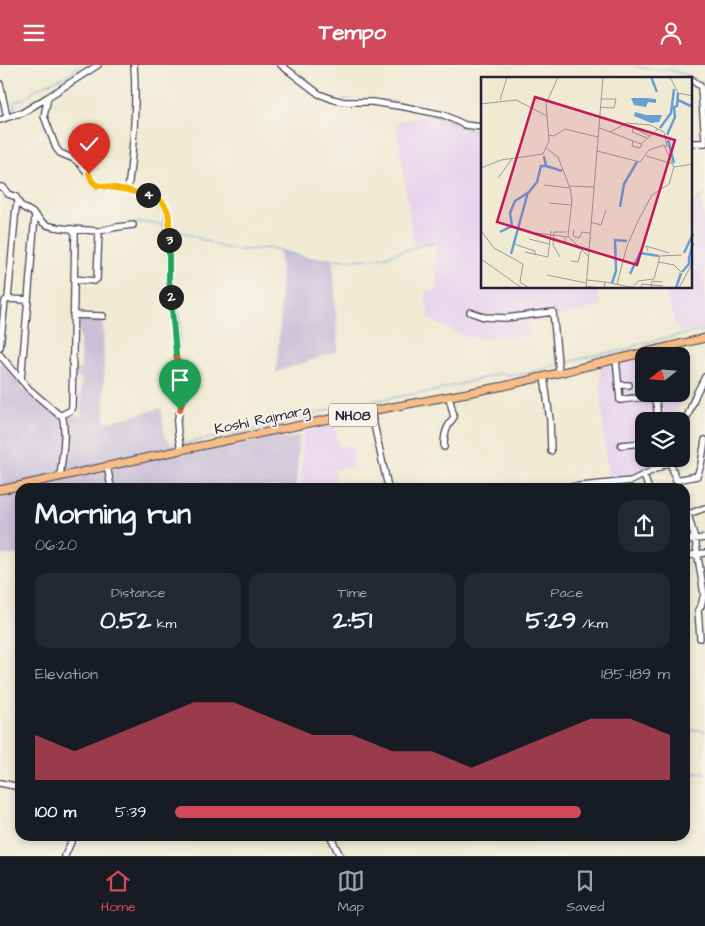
<!DOCTYPE html>
<meta charset="utf-8">
<style>
body{margin:0;font-family:"Architects Daughter",sans-serif;background:#242831;color:#f1f3f6;height:100vh;display:flex;flex-direction:column;font-size:19px;white-space:nowrap}
*{box-sizing:border-box;margin:0}
p{font-size:16px;color:#9ea1a6}
.icon{flex:none;width:28px;height:28px;fill:none;stroke:currentColor;stroke-width:2;stroke-linecap:round;stroke-linejoin:round}
.map{position:relative;flex:1;overflow:hidden}
.details{position:absolute;left:15px;top:418px;width:675px;height:358px;display:flex;flex-direction:column;background:#171b24;border-radius:15px;box-shadow:0 2px 8px #0003}
.details>*{flex:none}
.needle{width:32px;rotate:253deg}
.fabs{position:absolute;left:635px;top:282px;display:grid;gap:10px}
.fabs a{display:grid;place-items:center;width:55px;height:55px;border-radius:10px;background:#171b24;box-shadow:0 2px 8px #0003;font-size:25px}
.pin{position:absolute;display:grid;place-items:center;width:42px;height:42px;color:#fff;margin:-51px -21px;border-radius:50% 50% 50% 0;rotate:-45deg;box-shadow:0 0 5px #0007}
.pin .icon{rotate:45deg}
.km{position:absolute;width:25px;height:25px;margin:-12px;border-radius:50%;background:#222;color:#fff;font-size:14px;line-height:25px;text-align:center}
.round{display:grid;place-items:center;flex:none;width:52px;height:52px;border-radius:15px;background:#242831}
.overview{display:flex;align-items:center;justify-content:space-between;height:85px;padding:0 20px}
h1{font-size:28px;font-weight:800;line-height:38px}
.metrics{display:grid;grid-template-columns:repeat(3,1fr);gap:8px;height:85px;padding:5px 20px}
.metrics div{display:grid;align-content:center;border-radius:12px;background:#242831;text-align:center}
.metrics b{font-size:25px;font-weight:800}
.metrics small{font-size:14px;font-weight:400}
.metrics p{font-size:14px}
.chart{height:140px;padding:10px 20px}
.chart p{display:flex;justify-content:space-between}
.chart svg{width:100%;height:90px;margin-top:5px;fill:#d1495b;opacity:.7}
ul{padding:0 20px;list-style:none;font-size:16px}
li{display:grid;grid-template-columns:80px 60px 1fr;align-items:center;height:38px}
li i{height:12px;border-radius:6px;background:#d1495b}
header{display:flex;justify-content:space-between;align-items:center;height:65px;padding:0 20px;background:#d1495b;color:#fff;font-size:22px;font-weight:800}
.menu{display:flex;justify-content:space-around;align-items:center;height:70px;border-top:1px solid #363941;background:#171b24;font-size:14px;color:#9ea1a6}
.menu a{display:grid;justify-items:center;gap:2px}
.menu .current{color:#d1495b}
.map>svg:first-child{display:block}
.built{fill:#e8d2ee}
.industrial{fill:#c9bfd7}
.lines{fill:none;stroke-linecap:round;stroke-linejoin:round}
.stream{stroke:#679fd5;stroke-width:1}
.minor-casing{stroke:#414052;stroke-width:8}
.major-casing{stroke:#414052;stroke-width:9}
.minor{stroke:#fff;stroke-width:5.5}
.major{stroke:#f7bd88;stroke-width:7}
.split-1-casing{stroke:#fff;stroke-width:10}
.split-2-casing{stroke:#fff;stroke-width:10}
.split-3-casing{stroke:#fff;stroke-width:10}
.split-4-casing{stroke:#fff;stroke-width:10}
.split-5-casing{stroke:#fff;stroke-width:10}
.split-1{stroke:#f0652b;stroke-width:6}
.split-2{stroke:#22a559;stroke-width:6}
.split-3{stroke:#22a559;stroke-width:6}
.split-4{stroke:#f5b400;stroke-width:6}
.split-5{stroke:#f5b400;stroke-width:6}
.labels{text-anchor:middle;stroke-width:4;stroke-linejoin:round;paint-order:stroke}
.shield{fill:#f7f3e8;stroke:#62616f;stroke-width:1}
.shield-label{font-size:14px;font-weight:bold;fill:#22223b}
.street-label{font-size:15px;fill:#22223b;stroke:#f7f3e8}
.inset-river{fill:none;stroke:#679fd5;stroke-width:2.5}
.inset-road{fill:none;stroke:#9e9a96;stroke-width:1}
.view{fill:#c2185b;fill-opacity:0.15;stroke:#c2185b;stroke-width:2.5}
.inset-edge{fill:none;stroke:#22223b;stroke-width:2.5}
</style>
<header><svg class="icon" aria-label="menu" viewBox="0 0 24 24"><path d="M4 6h16M4 12h16M4 18h16"/></svg>Tempo<svg class="icon" aria-label="person" viewBox="0 0 24 24"><circle cx="12" cy="8" r="4"/><path d="M4 21q1-7 8-7t8 7"/></svg></header>
<div class="map">
<svg width="705" height="791" viewBox="0 0 705 791">
<rect width="100%" height="100%" fill="#f7f3e8"/>
<filter id="ink" filterUnits="userSpaceOnUse"><feTurbulence type="fractalNoise" baseFrequency=".02" numOctaves="2"/><feDisplacementMap in="SourceGraphic" scale="10" xChannelSelector="R" yChannelSelector="G"/><feConvolveMatrix kernelMatrix="1 2 1 2 8 2 1 2 1" color-interpolation-filters="sRGB"/></filter>
<filter id="wash" filterUnits="userSpaceOnUse"><feTurbulence type="fractalNoise" baseFrequency=".0096" numOctaves="4" result="noise"/><feDisplacementMap in="SourceGraphic" scale="20" xChannelSelector="R" yChannelSelector="G"/><feGaussianBlur stdDeviation="1.12" result="paint"/><feColorMatrix in="noise" values="0 0 0 0 0 0 0 0 0 0 0 0 0 0 0 0 0 1.4 0 .05"/><feComposite in="paint" operator="in"/></filter>
<g filter="url(#wash)">
<rect width="100%" height="100%" fill="#f0ead3"/>
<path class="built" d="M431,50L478,67H482V222L613,223L596,226L601,241L528,259L530,272L468,273L430,255L425,226H437L435,178L414,179L396,57Z
M700,136L705,154V264L694,267L683,265L678,266L663,223L691,222V140Z
M694,279L676,286V291H644V329H681V313L682,315L681,336L672,356H644V394H662L655,400L624,415L608,416L602,348L600,300Z
M336,359L338,380L354,382L353,403L334,404L337,422H301L303,366Z"/>
<path class="industrial" d="M279,185L307,193L333,194L338,286L276,307L280,262L281,210Z
M79,250L103,251L105,358L161,343L165,372L181,390L283,369L284,374L299,371L296,422H20V489L0,491V295L27,326L62,350L81,351V313L74,312V304H81Z"/>
<g class="lines">
<path class="stream" d="M636,0L637,2L674,6L695,13
M698,16L705,17
M320,32L328,35
M342,34H350
M381,36L393,37L410,40
M8,48L15,44L14,36L23,34L29,31L34,25L70,9L80,0
M430,50L457,59
M466,63L478,67H482
M691,138L705,130
M134,158L149,157L166,161
M172,163L227,184L247,185L268,183L279,185L307,193L353,195L380,193L422,180L433,179
M561,299L595,290L626,285L642,278L705,265
M181,379L274,361L340,341L434,326L502,308C519,314 539,304 557,300
M62,408L177,380
M0,420L58,408
M685,666C693,665 697,664 705,666
M685,713C691,710 698,706 705,709"/>
</g>
</g>
<g filter="url(#ink)">
<g class="lines">
<g class="minor-casing">
<path id="minor" d="M98,0L48,32L44,51L56,83L60,88L74,94L79,98L89,109L92,116L96,120L128,125L143,130H154L160,134L168,147L169,214L174,254L177,299L183,333L177,357L178,369L181,385
M281,0L319,29L332,34L344,37H372L405,42L444,50L465,60L482,62
M691,14L700,21L701,23L705,75
M0,19L7,52
M0,55L17,49L22,48L48,32
M691,78H705
M0,122H3L8,129L16,132C21,144 24,142 33,148C37,151 40,156 45,159C52,163 64,163 72,164L75,168L72,341L71,345L62,350
M128,125C133,82 137,43 134,0
M72,164L99,166L97,214L94,216L74,214
M99,166C110,163 121,161 133,160
M8,234L28,235L35,151
M470,247L484,252L506,253L553,247L559,307
M73,250L103,251
M0,282L5,236L8,234L16,142L18,138
M0,290L29,324L58,349L62,350C67,368 62,393 60,412
M616,294L620,335C627,334 651,330 655,336C658,341 657,350 657,356
M544,311L550,355L551,386
M21,315L28,235
M619,320H629
M371,346L388,422
M681,368L696,329L705,312
M621,380L644,378
M444,382C444,369 446,363 454,352L449,332
M669,397L672,402L678,422
M107,401L111,422
M644,410L648,422
M676,415L697,411L701,400L705,375
M571,422L631,416L666,399L671,394
M685,443L688,449L695,474L704,529L701,541L698,545L700,573
M688,449L705,443
M685,475L705,473
M685,491L705,488
M0,718L20,722
M330,770L340,791
M65,791L74,770"/>
</g>
<g class="major-casing">
<path id="major" d="M0,425L181,385L339,352L504,321L705,273"/>
</g>
<use href="#minor" class="minor"/>
<use href="#major" class="major"/>
</g>
</g>
<g class="lines" filter="url(#ink)">
<g class="split-1-casing">
<path id="split-1" d="M176,289L183,333L180,345"/>
</g>
<g class="split-2-casing">
<path id="split-2" d="M171,232L176,289"/>
</g>
<g class="split-3-casing">
<path id="split-3" d="M169,175V214L171,232"/>
</g>
<g class="split-4-casing">
<path id="split-4" d="M148,130C157,130 165,138 168,147C170,154 169,168 169,175"/>
</g>
<g class="split-5-casing">
<path id="split-5" d="M89,109L92,116L96,120L128,125L143,130H148"/>
</g>
<use href="#split-1" class="split-1"/>
<use href="#split-2" class="split-2"/>
<use href="#split-3" class="split-3"/>
<use href="#split-4" class="split-4"/>
<use href="#split-5" class="split-5"/>
</g>
<g class="labels">
<rect class="shield" x="329" y="338.5" width="48" height="23" rx="4"/>
<g class="shield-label">
<text x="353" y="355">NH08</text>
</g>
<g class="street-label">
<text transform="translate(262 354) rotate(-12)" y="5">Koshi Rajmarg</text>
</g>
</g>
<g transform="translate(481 12)">
<rect width="211" height="211" fill="#f0ead3"/>
<path d="M150,21H165L175,22V26L167,25L165,30L153,28ZM154,35L165,38H181L178,45L170,46L153,39Z" fill="#679fd5"/>
<path class="inset-river" d="M170,0L176,15M197,23L212,30M179,51L190,36L193,12M186,58L194,40L193,30L196,29L197,16M187,63L193,86M63,79L65,89L81,94M139,130L143,107L156,85M19,155L31,149L29,136L34,124L48,115L56,105L60,89H65M203,176L212,157M30,177L47,115M208,181L212,166M201,195L208,187V181M149,197L159,176L178,179M131,206L135,194L134,163L146,164M195,211L200,196"/>
<path class="inset-road" d="M189,0L197,16L212,19M19,23L26,0M0,27L35,23L66,39M120,30L133,31L135,22H120M144,47L169,59M118,51L129,55L146,46L169,48L183,55L186,70M152,52L151,55L166,61M129,55L160,67L177,52M67,58L73,59L84,52L117,60M152,64L151,69L159,71L161,67M65,71L77,80L89,111L91,123L87,159L107,179M116,74L159,85L168,73L183,68L193,90L212,87M165,79L192,87M0,91L20,83L62,77L68,64L65,27L77,0M17,101L31,82M63,108L89,111M88,109L113,110M68,126L90,128M109,145L120,148L125,133M93,152L92,159L98,161L101,155L109,156M0,154L13,171L42,187L39,205L48,211M55,156L88,160M84,160V165L99,172M48,162L68,167M33,167L54,174V178M167,174L165,169L188,176M44,175L67,180L70,154M79,180L72,168L73,155H86M0,182L41,211M90,184L97,185L101,171M178,185L193,188L200,195M66,198L105,206M106,203L124,205M136,207L146,169L157,144L171,118L188,107L193,90M105,209L120,211M152,210L157,204L173,202L179,179L201,178M105,211L122,0M123,211L124,205L155,211M160,211L161,207L182,209M170,211L171,204L181,205M198,211L212,185"/>
<path class="view" d="M54,20L194,63L156,188L16,145Z"/>
<rect width="211" height="211" class="inset-edge"/>
</g>
</svg>
<div class="fabs">
<a><svg class="needle" viewBox="-14 -14 28 28"><path d="M0-13l5 13h-10z" fill="#e53935"/><path d="M0 13l5-13h-10z" fill="#9ea1a6"/></svg></a>
<a><svg class="icon" aria-label="layers" viewBox="0 0 24 24"><path d="M12 4l9 5-9 5-9-5zM3 14l9 5 9-5"/></svg></a>
</div>
<div class="pin" style="left:180px;top:345px;background:#1e9e55"><svg class="icon" aria-label="arrive" viewBox="0 0 24 24"><path d="M6 21V4h12l-3 4 3 4H6"/></svg></div>
<div class="pin" style="left:89px;top:109px;background:#d93025"><svg class="icon" aria-label="check" viewBox="0 0 24 24"><path d="M5 12l5 5 9-10"/></svg></div>
<b class="km" style="left:171px;top:232px">2</b>
<b class="km" style="left:169px;top:175px">3</b>
<b class="km" style="left:148px;top:130px">4</b>
<section class="details">
<div class="overview"><div><h1>Morning run</h1><p>06:20</p></div><a class="round"><svg class="icon" aria-label="share" viewBox="0 0 24 24"><path d="M12 15V3M7 8l5-5 5 5M5 13v7h14v-7"/></svg></a></div>
<div class="metrics">
<div><p>Distance</p><b>0.52<small> km</small></b></div>
<div><p>Time</p><b>2:51</b></div>
<div><p>Pace</p><b>5:29<small> /km</small></b></div>
</div>
<div class="chart"><p><span>Elevation</span>185–189 m</p>
<svg viewBox="0 0 160 44" preserveAspectRatio="none"><path d="M0 44V22L10 30L20 22L30 14L40 6L50 6L60 14L70 22L80 22L90 30L100 30L110 38L120 30L130 22L140 14L150 14L160 22V44z"/></svg>
</div>
<ul>
<li><b>100 m</b>5:39<i style="width:82%"></i></li>
</ul>
</section>
</div>
<nav class="menu">
<a class="current"><svg class="icon" aria-label="home" viewBox="0 0 24 24"><path d="M3 11l9-7 9 7M6 9v11h12V9"/></svg>Home</a>
<a><svg class="icon" aria-label="map" viewBox="0 0 24 24"><path d="M3 6l6-2 6 2 6-2v14l-6 2-6-2-6 2zM9 4v14M15 6v14"/></svg>Map</a>
<a><svg class="icon" aria-label="saved" viewBox="0 0 24 24"><path d="M7 4h10v16l-5-4-5 4z"/></svg>Saved</a>
</nav>
